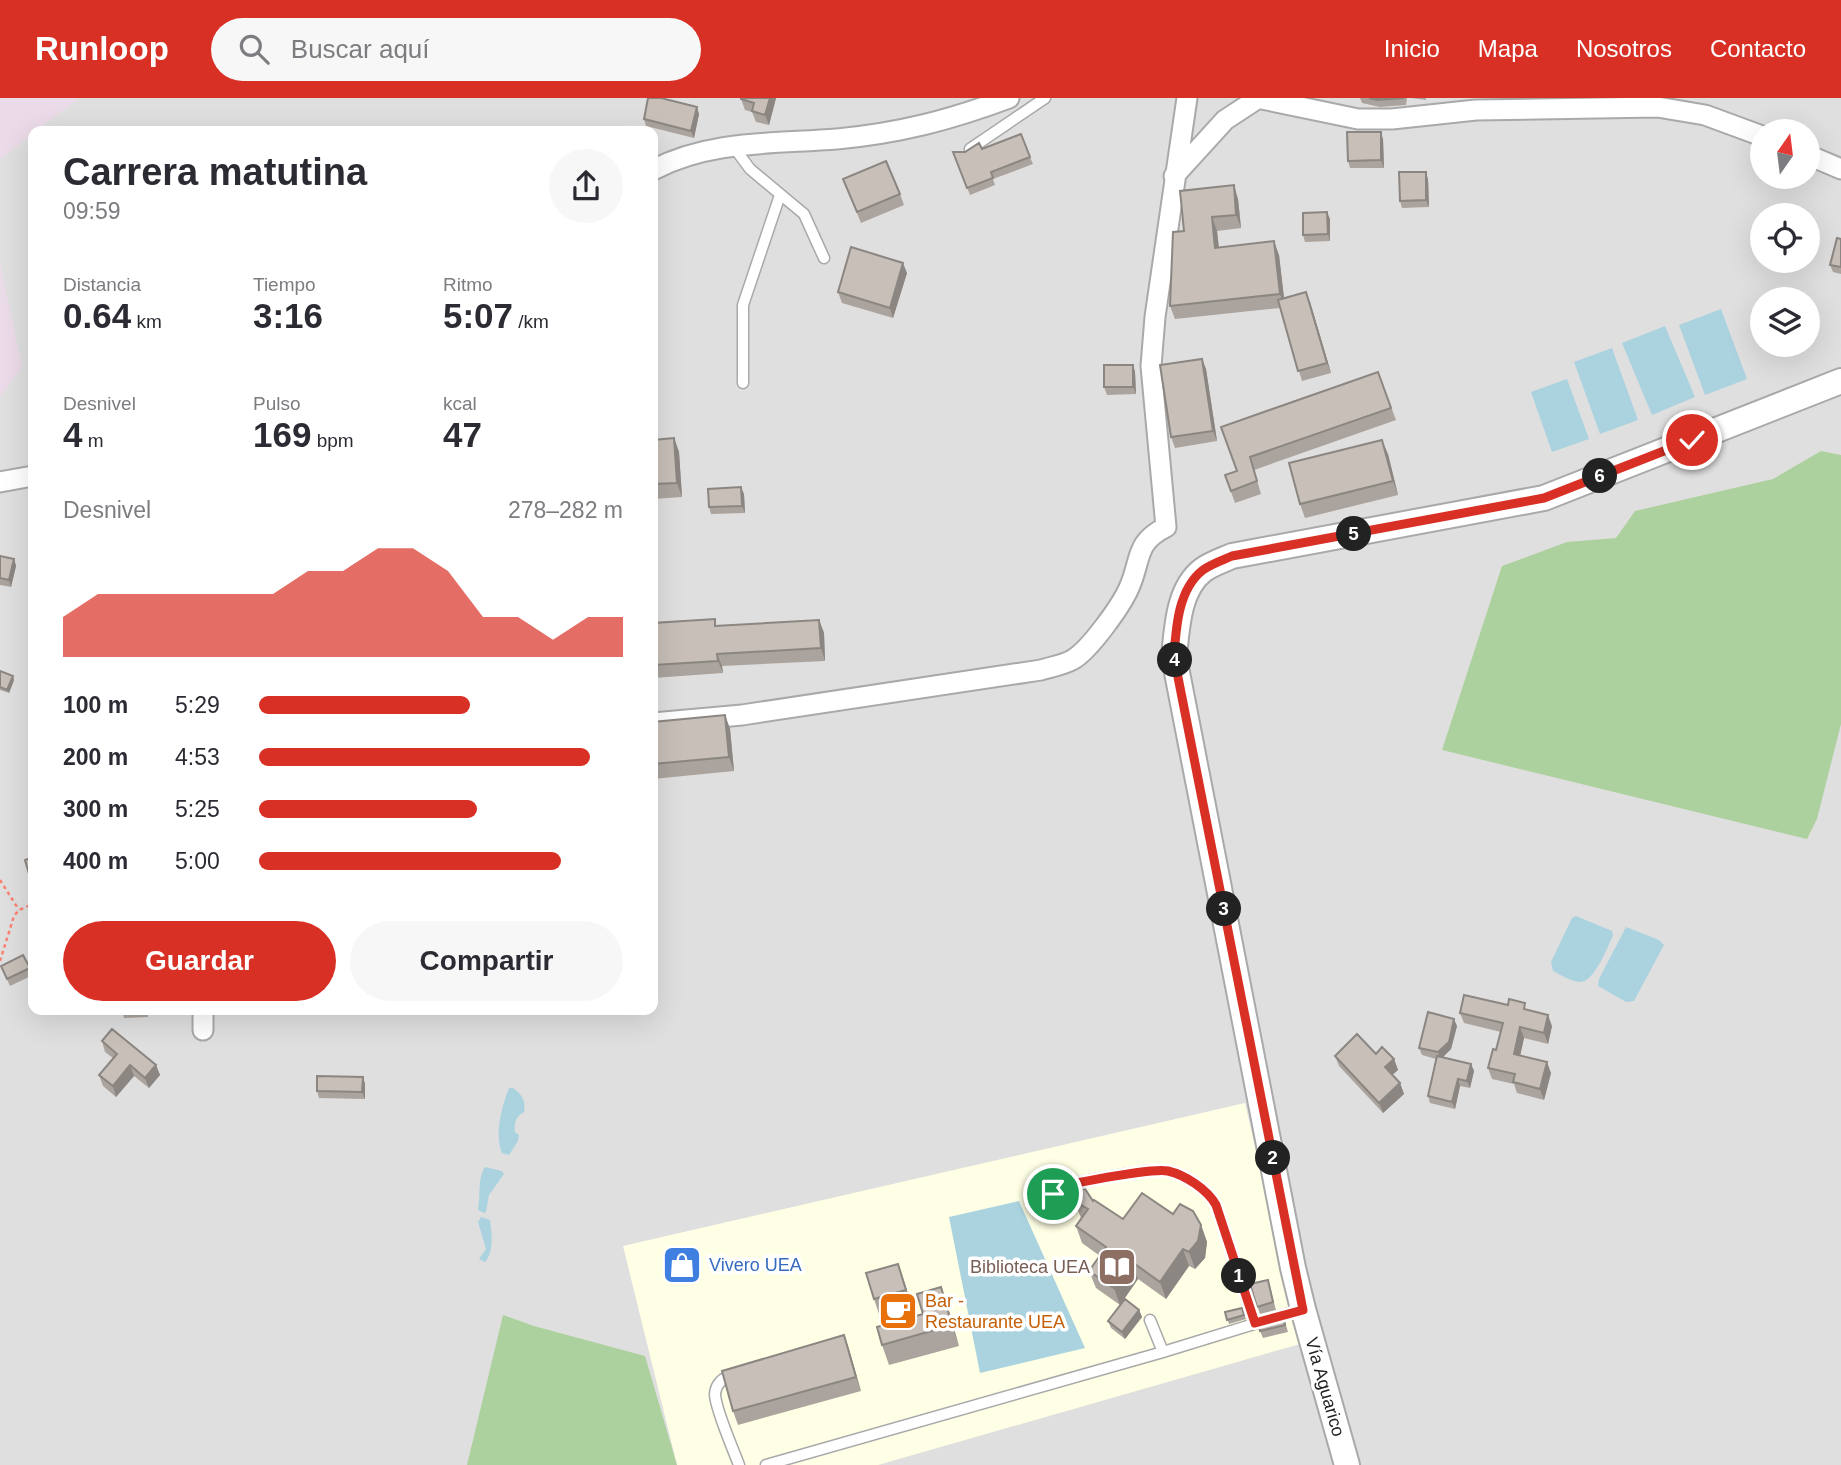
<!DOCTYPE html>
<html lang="es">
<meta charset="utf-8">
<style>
body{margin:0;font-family:Arial,sans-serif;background:#f7f7f7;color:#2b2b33;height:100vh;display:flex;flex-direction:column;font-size:26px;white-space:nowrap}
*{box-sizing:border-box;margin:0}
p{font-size:23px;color:#7c7c81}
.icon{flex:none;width:38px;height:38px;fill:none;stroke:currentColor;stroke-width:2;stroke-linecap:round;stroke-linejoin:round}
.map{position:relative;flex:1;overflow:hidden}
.panel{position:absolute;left:28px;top:28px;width:630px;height:889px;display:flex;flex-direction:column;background:#fff;border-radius:14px;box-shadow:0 7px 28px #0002}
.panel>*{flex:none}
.needle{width:46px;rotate:14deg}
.controls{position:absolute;left:1750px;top:21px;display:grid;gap:14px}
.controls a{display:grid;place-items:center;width:70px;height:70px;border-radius:50%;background:#fff;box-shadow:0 7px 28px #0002;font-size:35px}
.pin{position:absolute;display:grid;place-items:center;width:60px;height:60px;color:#fff;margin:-30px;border:4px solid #fff;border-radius:50%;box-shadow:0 2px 7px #0007}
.km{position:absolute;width:35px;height:35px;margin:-18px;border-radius:50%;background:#222;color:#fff;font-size:19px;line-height:35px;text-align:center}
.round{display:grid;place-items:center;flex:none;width:74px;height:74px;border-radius:37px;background:#f7f7f7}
.overview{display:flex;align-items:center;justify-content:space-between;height:119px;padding:0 35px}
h1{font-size:38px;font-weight:600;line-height:52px}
.stats{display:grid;grid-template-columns:repeat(3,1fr);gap:10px;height:119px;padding:7px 35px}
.stats div{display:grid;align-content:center}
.stats b{font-size:35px;font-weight:600}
.stats small{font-size:19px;font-weight:400}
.stats p{font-size:19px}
.chart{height:196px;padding:14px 35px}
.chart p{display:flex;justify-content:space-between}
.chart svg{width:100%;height:126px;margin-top:7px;fill:#d93025;opacity:.7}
.button{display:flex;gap:14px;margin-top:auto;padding:14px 35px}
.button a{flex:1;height:80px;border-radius:42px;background:#d93025;color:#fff;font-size:28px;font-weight:600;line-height:80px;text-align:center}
.button a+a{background:#f7f7f7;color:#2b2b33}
ul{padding:0 35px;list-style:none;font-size:23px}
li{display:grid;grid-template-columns:112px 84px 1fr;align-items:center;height:52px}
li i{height:18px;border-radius:9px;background:#d93025}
header{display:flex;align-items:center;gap:42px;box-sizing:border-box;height:98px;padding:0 35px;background:#d93025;color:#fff}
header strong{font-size:33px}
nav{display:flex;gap:38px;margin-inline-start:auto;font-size:24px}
.search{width:490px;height:63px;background:#f7f7f7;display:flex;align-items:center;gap:18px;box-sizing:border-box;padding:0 24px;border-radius:38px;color:#7c7c81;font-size:26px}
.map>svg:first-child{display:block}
.residential{fill:#e0dfdf;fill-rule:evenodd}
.industrial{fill:#ebdbe8}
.education{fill:#ffffe5}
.forest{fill:#add19e}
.water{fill:#aad3df}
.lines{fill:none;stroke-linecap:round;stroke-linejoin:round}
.service-casing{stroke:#a9a9a9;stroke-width:13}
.minor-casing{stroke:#a9a9a9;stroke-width:23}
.tertiary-casing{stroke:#a9a9a9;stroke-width:28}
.path{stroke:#fa8072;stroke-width:2.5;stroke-dasharray:3.5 3.5;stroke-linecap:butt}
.service{stroke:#fff;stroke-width:10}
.minor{stroke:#fff;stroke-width:19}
.tertiary{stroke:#fff;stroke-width:24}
.wall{fill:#aba49e}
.shaded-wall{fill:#8b8681}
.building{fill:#c7bfb8;stroke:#8b8681;stroke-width:2}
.route-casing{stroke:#fff;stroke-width:14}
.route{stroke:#d93025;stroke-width:9}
.labels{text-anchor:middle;stroke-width:7;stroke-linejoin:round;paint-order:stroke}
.shop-label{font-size:18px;fill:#366cbe;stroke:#fff;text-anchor:start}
.education-label{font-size:18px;fill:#785e54;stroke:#fff;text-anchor:end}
.food-label{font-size:18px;fill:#c56008;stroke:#fff;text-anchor:start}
.street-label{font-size:18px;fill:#222;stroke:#fff}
</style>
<header>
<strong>Runloop</strong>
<div class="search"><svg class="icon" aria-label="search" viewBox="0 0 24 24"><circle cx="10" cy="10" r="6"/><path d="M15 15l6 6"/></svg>Buscar aquí</div>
<nav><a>Inicio</a><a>Mapa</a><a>Nosotros</a><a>Contacto</a></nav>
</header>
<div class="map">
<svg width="1841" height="1367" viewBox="0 0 1841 1367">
<rect width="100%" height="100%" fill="#f2efe9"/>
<path class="residential" d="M0,0H1841V1367H0ZM33,33H653V912H33ZM1762,33H1808V79H1762ZM1762,117H1808V163H1762ZM1762,201H1808V247H1762Z"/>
<path class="industrial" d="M0,0H79L36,33H33V36L0,61Z
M0,164L22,269L0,299Z"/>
<path class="education" d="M1245,1005L1300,1246L878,1367H677L623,1148Z"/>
<path class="forest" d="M1821,353L1841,357V626L1817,721L1807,741L1442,652L1502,468L1567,444L1616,440L1635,413L1773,381Z
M503,1217L534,1228L645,1258L677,1367H467Z"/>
<path class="water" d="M1721,211L1747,281L1705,297L1679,227Z
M1665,228L1695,299L1652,317L1622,245Z
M1612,250L1638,322L1600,336L1574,264Z
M1567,281L1589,341L1552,354L1531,294Z
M1576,818L1612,833L1613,838C1607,849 1595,884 1580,884C1572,884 1561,877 1553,873L1551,864L1572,820Z
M1626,829L1659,842L1664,847L1634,903L1626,904L1598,888L1599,881Z
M509,990H513C522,996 526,1003 524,1014C516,1018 514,1025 515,1034L519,1037L518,1043L509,1057L502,1055C494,1036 502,1008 509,990Z
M485,1069L502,1073L504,1076L489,1097L486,1114L484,1115L478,1112C481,1098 477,1081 485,1069Z
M1019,1103L1085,1250L980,1275L949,1119Z
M481,1119L490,1122C492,1135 494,1154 485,1164L479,1161L486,1151L478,1124Z"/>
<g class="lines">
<g class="service-casing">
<path id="service" d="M733,48L750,71L804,116L824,160
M970,51L1045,0
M743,285V207L780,97
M1046,1104L1058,1091L1070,1086C1089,1082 1151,1070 1168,1073C1185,1077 1207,1091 1216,1107L1255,1225
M1150,1222L1163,1254
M734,1276C724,1279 716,1285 715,1296C715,1310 733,1351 739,1367
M766,1367L1163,1254L1303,1211"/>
</g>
<g class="minor-casing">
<path id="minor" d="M1257,0L1358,21H1392L1476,12L1657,9L1705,17L1762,38
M1808,57L1841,71
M653,72C710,42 774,46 837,41C900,35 950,22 1009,0
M1174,78L1225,22L1257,1
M0,384L33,378
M653,625L742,617L1041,572C1051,569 1063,567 1072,562C1089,553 1121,508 1129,490C1142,461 1134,445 1166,429L1151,268L1155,219L1187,0
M203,912V932"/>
</g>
<g class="tertiary-casing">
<path id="tertiary" d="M1347,1367L1303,1211L1293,1170L1174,559C1177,530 1178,491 1203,472C1211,466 1223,462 1232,458L1544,400L1841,283"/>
</g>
<path class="path" d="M0,782L19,812
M0,863L14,818L19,812L33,806"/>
<use href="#service" class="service"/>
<use href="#minor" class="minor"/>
<use href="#tertiary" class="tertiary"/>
</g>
<path class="wall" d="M776,0L769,27L756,24L752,14L745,12L741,1Z
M1358,0H1407L1406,7L1380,9L1362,5L1360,0Z
M1411,0H1426V2Z
M699,16L694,40L646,28L644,21Z
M1383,41L1384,70H1350L1348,63Z
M982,51L1030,59L1033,66L993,81L995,87L970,97L953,54H965Z
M843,81L900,96L904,107L861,125Z
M1428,81L1429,109L1402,110L1400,103Z
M1238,101L1241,130L1217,133L1219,149L1279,157L1284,200L1310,204L1331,275L1302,283L1280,210L1175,221L1170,208L1184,133Z
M1330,121V143L1305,144L1303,137Z
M1841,141V176L1833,174L1830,167Z
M907,175L893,220L842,205L838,194Z
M1202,261L1206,271L1217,343L1175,350L1171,339Z
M1133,267L1135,274L1136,296L1107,297L1104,289Z
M1378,274L1396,322L1254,372L1261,396L1235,405L1225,377L1237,373L1221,329Z
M674,340L679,354L682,399L653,401V342Z
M1388,356L1398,397L1305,420L1300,406Z
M744,396L745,415L711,416L709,409Z
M0,458L14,461L16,468L11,489L0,487Z
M819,522L824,535L825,563L722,568L723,575L653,580V525L717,528Z
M0,573L14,582L9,595L0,592Z
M725,617L730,631L734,673L653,681V624Z
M1,868L30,870L33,877L10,888Z
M122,912H147L148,919L124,920Z
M1528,913L1552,928L1548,946L1524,940L1520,958L1551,975L1544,1002L1517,995L1514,986L1492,981L1488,970L1496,952L1501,934L1464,925L1460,915Z
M1457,928L1451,951L1443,959L1471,966L1474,973L1470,990L1460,988L1455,1011L1430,1005L1428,998L1436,961L1422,957L1419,950Z
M102,943L156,967L160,977L149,990L134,978L116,999L103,988L99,977L113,960L105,954Z
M1376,956L1394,961L1398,972L1392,977L1400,985L1404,996L1383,1015L1339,968L1335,958Z
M363,979L365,986V1001L319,1000L317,993Z
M1074,1103H1093L1123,1121L1173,1116L1201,1127L1207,1144L1205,1160L1195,1171L1189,1168L1166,1201L1138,1181L1120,1207L1096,1190L1089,1173L1100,1158L1082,1145L1076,1128L1081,1120Z
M905,1186L913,1213L881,1222L874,1201Z
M1250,1186L1270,1189L1276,1212L1260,1216Z
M948,1210L959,1248L889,1267L882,1247L923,1216Z
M1242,1210L1246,1221L1229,1226L1225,1214Z
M1139,1212L1142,1219L1125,1241L1111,1230L1108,1223Z
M1283,1217L1288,1234L1263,1240L1260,1233Z
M844,1237L861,1293L738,1327L733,1313Z"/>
<path class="shaded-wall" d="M770,0H776L769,27L765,17Z
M697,9L699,16L694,40L691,33Z
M1381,34L1383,41L1384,70L1381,62Z
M1426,74L1428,81L1429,109L1426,102Z
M1234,87L1238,101L1241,130L1236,117Z
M1327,114L1330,121V143L1328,136Z
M1212,119L1217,133L1220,163L1215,150Z
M1274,143L1279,157L1285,209L1280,196Z
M903,165L907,175L893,220L890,210Z
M1306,194L1310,204L1331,275L1327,265Z
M1202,261L1206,271L1217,343L1213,333Z
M1133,267L1135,274L1136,296L1133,289Z
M674,340L679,354L682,399L677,385Z
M1382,342L1388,356L1398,397L1393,383Z
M741,389L744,396L745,415L742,408Z
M14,461L16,468L11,489L9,482Z
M819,522L824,535L825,563L821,550Z
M717,556L722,568L723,575L718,563Z
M13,578L14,582L9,595L7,592Z
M725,617L730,631L734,673L729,659Z
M1548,917L1552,928L1548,946L1544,935Z
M1454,921L1457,928L1451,951L1440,962L1438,954Z
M1520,929L1524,940L1518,967L1514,956Z
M1394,961L1398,972L1389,980L1385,969Z
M1547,964L1551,975L1544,1002L1540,991Z
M1471,966L1474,973L1470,990L1467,983Z
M130,967L134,978L116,999L113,988Z
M156,967L160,977L149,990L145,980Z
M363,979L365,986V1001L362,994Z
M1458,981L1460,988L1455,1011L1452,1004Z
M1400,985L1404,996L1383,1015L1379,1005Z
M1201,1127L1207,1144L1205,1160L1195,1171L1189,1154Z
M1183,1151L1189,1168L1166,1201L1160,1184Z
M1132,1164L1138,1181L1120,1207L1114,1190Z
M898,1166L905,1186L913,1213L906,1192Z
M941,1189L948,1210L959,1248L952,1227Z
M1139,1212L1142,1219L1125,1241L1122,1234Z
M844,1237L849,1251L861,1293L856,1279Z"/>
<path class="building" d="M648,0H661L697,9L691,33L644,21Z
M741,0H770L765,17L752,13L754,5L741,1Z
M1369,0H1404L1377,2Z
M1347,34H1381V62L1348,63Z
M1021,36L1030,59L991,74L993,80L967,90L953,54H965L979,45L982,51Z
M886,63L900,96L857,114L843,81Z
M1399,74H1426V102L1400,103Z
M1234,87L1236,117L1212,119L1215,150L1274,143L1280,196L1170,208L1173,134L1184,133L1180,93Z
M1327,114L1328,136L1303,137V115Z
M1837,140L1841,141V169L1830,167Z
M851,149L903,165L890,210L838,194Z
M1306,194L1327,265L1298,273L1278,202Z
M1202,261L1213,333L1171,339L1160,267Z
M1104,267H1133V289H1104Z
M1378,274L1391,310L1250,359L1257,383L1231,393L1225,377L1237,373L1221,329Z
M674,340L677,385L653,386V342Z
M1382,342L1393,383L1300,406L1289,365Z
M741,389L742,408L709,409L708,391Z
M0,458L14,461L9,482L0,480Z
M715,521V528L819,522L821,550L717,556L718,563L653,567V525Z
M0,573L13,578L7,592L0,589Z
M725,617L729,659L653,666V624Z
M33,759V785L32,786L25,762Z
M23,857L30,870L7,881L1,868Z
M1464,897L1508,907L1509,901L1525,905L1524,911L1548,917L1544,935L1520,929L1514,956L1547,964L1540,991L1513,984L1515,976L1488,970L1493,951L1496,952L1503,925L1460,915Z
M1428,914L1454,921L1449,944L1438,954L1419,950Z
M112,931L156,967L145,980L130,967L113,988L99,977L117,956L102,943Z
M1357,936L1376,956L1382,949L1394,961L1385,969L1400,985L1379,1005L1335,958Z
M1437,958L1471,966L1467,983L1458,981L1452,1004L1428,998Z
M317,978L363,979L362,994L317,993Z
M1077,1090L1085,1091L1093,1103L1094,1102L1123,1121L1142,1095L1173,1116L1180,1106L1193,1113L1201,1127L1198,1143L1189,1154L1183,1151L1160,1184L1132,1164L1114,1190L1089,1173L1106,1149L1076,1128L1088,1111L1074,1103L1073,1096Z
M898,1166L906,1192L874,1201L866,1175Z
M1268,1182L1273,1204L1257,1209L1250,1186Z
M941,1189L952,1227L882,1247L877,1229L923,1216L917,1196Z
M1125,1201L1139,1212L1122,1234L1108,1223Z
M1242,1210L1244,1217L1227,1222L1225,1214Z
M1283,1217L1285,1227L1260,1233L1258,1225Z
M844,1237L856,1279L733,1313L722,1273Z"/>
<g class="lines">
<g class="route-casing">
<path id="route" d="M1053,1096L1064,1088L1075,1085C1095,1082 1151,1070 1168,1073C1185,1077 1207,1091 1216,1107L1255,1225L1303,1212L1174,559C1176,530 1178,491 1203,472C1211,466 1223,462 1232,458L1544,400L1692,342"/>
</g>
<use href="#route" class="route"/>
</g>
<defs>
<g id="shop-square" transform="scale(2.0125)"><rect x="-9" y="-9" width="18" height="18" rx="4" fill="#3f7fe0" stroke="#fff"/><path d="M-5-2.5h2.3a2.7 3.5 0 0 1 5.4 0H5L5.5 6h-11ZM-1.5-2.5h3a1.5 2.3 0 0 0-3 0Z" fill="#fff"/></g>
<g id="library-square" transform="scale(2.0125)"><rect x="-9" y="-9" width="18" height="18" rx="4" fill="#8d6e63" stroke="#fff"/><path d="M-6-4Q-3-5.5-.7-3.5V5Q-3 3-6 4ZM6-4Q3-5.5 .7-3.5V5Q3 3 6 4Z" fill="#fff"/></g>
<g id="cafe-square" transform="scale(2.0125)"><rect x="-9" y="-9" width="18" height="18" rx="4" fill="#e8710a" stroke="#fff"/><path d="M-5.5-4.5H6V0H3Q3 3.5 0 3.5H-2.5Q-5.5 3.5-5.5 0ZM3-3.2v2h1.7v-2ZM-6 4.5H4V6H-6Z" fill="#fff"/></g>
</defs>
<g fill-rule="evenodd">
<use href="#shop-square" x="682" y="1167"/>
<use href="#library-square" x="1117" y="1169"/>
<use href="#cafe-square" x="898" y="1213"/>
</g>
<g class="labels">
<g class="shop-label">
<text x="709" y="1173">Vivero UEA</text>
</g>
<g class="education-label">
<text x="1090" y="1175">Biblioteca UEA</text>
</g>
<g class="food-label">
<text x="925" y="1209">Bar -<tspan x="925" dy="21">Restaurante UEA</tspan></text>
</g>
<g class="street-label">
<text transform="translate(1325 1289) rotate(74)" y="6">Vía Aguarico</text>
</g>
</g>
</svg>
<div class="controls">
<a><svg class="needle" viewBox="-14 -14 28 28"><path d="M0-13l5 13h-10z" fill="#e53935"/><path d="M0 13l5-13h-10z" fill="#7c7c81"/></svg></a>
<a><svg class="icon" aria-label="locate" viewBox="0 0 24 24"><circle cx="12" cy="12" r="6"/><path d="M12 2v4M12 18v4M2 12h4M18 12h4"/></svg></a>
<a><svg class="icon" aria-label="layers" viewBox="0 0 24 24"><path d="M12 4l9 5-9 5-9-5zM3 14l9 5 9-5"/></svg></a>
</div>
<div class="pin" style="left:1053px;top:1096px;background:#1e9e55"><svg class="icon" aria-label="arrive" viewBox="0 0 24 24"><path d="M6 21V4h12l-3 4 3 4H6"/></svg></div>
<div class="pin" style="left:1692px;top:342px;background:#d93025"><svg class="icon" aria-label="check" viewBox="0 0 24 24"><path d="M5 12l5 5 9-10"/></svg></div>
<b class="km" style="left:1239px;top:1178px">1</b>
<b class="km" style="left:1273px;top:1060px">2</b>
<b class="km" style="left:1224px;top:811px">3</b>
<b class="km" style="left:1175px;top:562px">4</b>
<b class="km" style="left:1354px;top:436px">5</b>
<b class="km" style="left:1600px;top:378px">6</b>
<section class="panel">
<div class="overview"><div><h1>Carrera matutina</h1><p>09:59</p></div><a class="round"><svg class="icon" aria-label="share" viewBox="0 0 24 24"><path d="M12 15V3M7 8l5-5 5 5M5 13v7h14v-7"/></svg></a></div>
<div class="stats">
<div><p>Distancia</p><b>0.64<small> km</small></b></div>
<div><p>Tiempo</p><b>3:16</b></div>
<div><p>Ritmo</p><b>5:07<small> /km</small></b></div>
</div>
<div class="stats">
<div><p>Desnivel</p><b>4<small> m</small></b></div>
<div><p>Pulso</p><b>169<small> bpm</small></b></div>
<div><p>kcal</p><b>47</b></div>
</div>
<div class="chart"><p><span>Desnivel</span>278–282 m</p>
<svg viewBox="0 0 160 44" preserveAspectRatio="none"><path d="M0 44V30L10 22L20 22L30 22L40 22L50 22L60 22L70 14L80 14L90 6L100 6L110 14L120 30L130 30L140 38L150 30L160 30V44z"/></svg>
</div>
<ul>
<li><b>100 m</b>5:29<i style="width:58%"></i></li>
<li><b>200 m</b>4:53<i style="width:91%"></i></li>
<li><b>300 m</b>5:25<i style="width:60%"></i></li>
<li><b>400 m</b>5:00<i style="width:83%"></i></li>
</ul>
<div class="button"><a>Guardar</a><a>Compartir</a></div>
</section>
</div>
